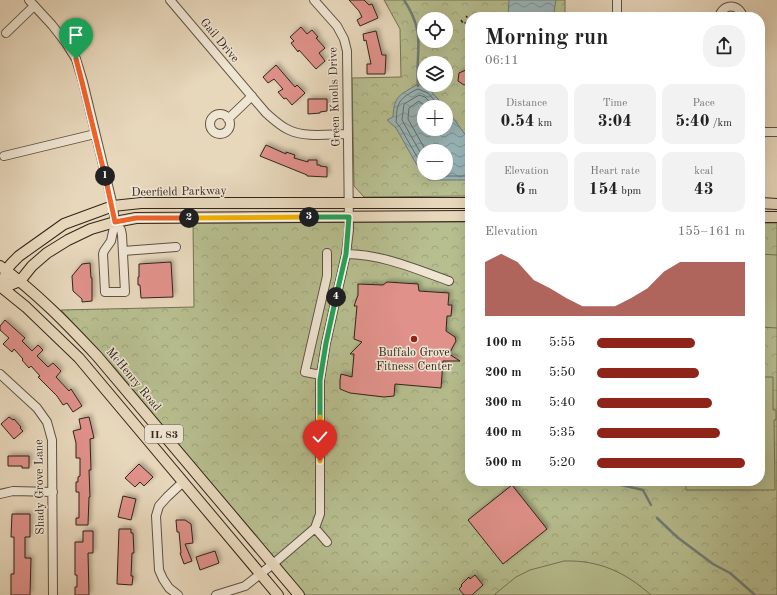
<!DOCTYPE html>
<meta charset="utf-8">
<style>
body{margin:0;font-family:"Old Standard TT",serif;background:#f2f2f2;color:#222;height:100vh;display:flex;flex-direction:column;font-size:15px;white-space:nowrap}
*{box-sizing:border-box;margin:0}
p{font-size:13px;color:#767676}
.icon{flex:none;width:22px;height:22px;fill:none;stroke:currentColor;stroke-width:2;stroke-linecap:round;stroke-linejoin:round}
.map{position:relative;flex:1;overflow:hidden}
.panel{position:absolute;left:465px;top:12px;width:300px;height:474px;display:flex;flex-direction:column;background:#fff;border-radius:16px;box-shadow:0 4px 16px #0002}
.panel>*{flex:none}
.controls{position:absolute;left:417px;top:12px;display:grid;gap:8px}
.controls a{display:grid;place-items:center;width:36px;height:36px;border-radius:50%;background:#fff;box-shadow:0 4px 16px #0002;font-size:20px}
.pin{position:absolute;display:grid;place-items:center;width:34px;height:34px;color:#fff;margin:-41px -17px;border-radius:50% 50% 50% 0;rotate:-45deg;box-shadow:0 0 4px #0007}
.pin .icon{rotate:45deg}
.km{position:absolute;width:20px;height:20px;margin:-10px;border-radius:50%;background:#222;color:#fff;font-size:11px;line-height:20px;text-align:center}
.round{display:grid;place-items:center;flex:none;width:42px;height:42px;border-radius:16px;background:#f2f2f2}
.head{display:flex;align-items:center;justify-content:space-between;height:68px;padding:0 20px}
h1{font-size:22px;font-weight:600;line-height:30px}
.stats{display:grid;grid-template-columns:repeat(3,1fr);gap:6px;height:68px;padding:4px 20px}
.stats div{display:grid;align-content:center;border-radius:10px;background:#f2f2f2;text-align:center}
.stats b{font-size:17px;font-weight:600}
.stats small{font-size:11px;font-weight:400}
.stats p{font-size:11px}
.chart{height:112px;padding:8px 20px}
.chart p{display:flex;justify-content:space-between}
.chart svg{width:100%;height:72px;margin-top:4px;fill:#8f2418;opacity:.7}
ul{padding:0 20px;list-style:none;font-size:13px}
li{display:grid;grid-template-columns:64px 48px 1fr;align-items:center;height:30px}
li i{height:10px;border-radius:5px;background:#8f2418}
.map>svg:first-child{display:block}
.park{fill:url(#park-crowns);stroke:#747254;fill-rule:evenodd}
.pitch{fill:#b7be8f;stroke:#747254}
.water{fill:url(#water-waves);stroke:#707d79;fill-rule:evenodd}
.lines{fill:none;stroke-linecap:round;stroke-linejoin:round}
.shore{stroke:#666e6a;stroke-width:1}
.stream{stroke:#707d79;stroke-width:2.5}
.building{fill:#e0918a;stroke:#32251a;filter:url(#shadow)}
.minor-casing{stroke:#5f5242;stroke-width:10}
.major-casing{stroke:#32251a;stroke-width:12}
.path{stroke:#32251a;stroke-width:1.5;stroke-dasharray:3 2;stroke-linecap:butt}
.minor{stroke:#efe5d3;stroke-width:8}
.major{stroke:#e7d7bb;stroke-width:10}
.split-1-casing{stroke:#fff;stroke-width:8}
.split-2-casing{stroke:#fff;stroke-width:8}
.split-3-casing{stroke:#fff;stroke-width:8}
.split-4-casing{stroke:#fff;stroke-width:8}
.split-5-casing{stroke:#fff;stroke-width:8}
.split-6-casing{stroke:#fff;stroke-width:8}
.split-1{stroke:#f0652b;stroke-width:5}
.split-2{stroke:#f0652b;stroke-width:5}
.split-3{stroke:#f5b400;stroke-width:5}
.split-4{stroke:#22a559;stroke-width:5}
.split-5{stroke:#22a559;stroke-width:5}
.split-6{stroke:#f5b400;stroke-width:5}
.poi-dot{fill:#8f2418;stroke:#efe5d3;stroke-width:1.5}
.labels{text-anchor:middle;stroke-width:3;stroke-linejoin:round;paint-order:stroke}
.shield{fill:#efe5d3;stroke:#6b5f52;stroke-width:1}
.shield-label{font-size:11px;font-weight:bold;fill:#32251a}
.street-label{font-size:12px;fill:#32251a;stroke:#efe5d3}
.poi-label{font-size:12px;fill:#32251a;stroke:#efe5d3}
</style>
<div class="map">
<svg width="777" height="595" viewBox="0 0 777 595">
<defs>
<pattern id="park-crowns" width="20" height="18" patternUnits="userSpaceOnUse"><rect width="20" height="18" fill="#b7be8f"/><path d="M2 6a3 3 0 1 1 6 0M12 15a3 3 0 1 1 6 0" fill="none" stroke="#9ea37b"/></pattern>
<pattern id="water-waves" width="16" height="10" patternUnits="userSpaceOnUse"><rect width="16" height="10" fill="#9ab7b9"/><path d="M0 5q4-4 8 0t8 0" fill="none" stroke="#7e9596"/></pattern>
<filter id="shadow"><feDropShadow dx="2.5" dy="-2.5" stdDeviation="2" flood-color="#0004"/></filter>
</defs>
<rect width="100%" height="100%" fill="#e7d7bb"/>
<filter id="stains"><feTurbulence type="fractalNoise" baseFrequency=".005" numOctaves="4"/><feColorMatrix values="0 0 0 0 .2 0 0 0 0 .09 0 0 0 0 .02 0 0 0 .5 -.17"/></filter>
<radialGradient id="worn" r=".72"><stop offset=".6" stop-color="#630" stop-opacity="0"/><stop offset="1" stop-color="#630" stop-opacity=".3"/></radialGradient>
<path class="park" d="M384,0H565V17H470V196L364,197L354,186L352,78L401,77L400,29ZM424,19H446V41H424ZM424,63H446V85H424ZM424,107H446V129H424ZM424,151H446V173H424Z
M470,222V481H760V223H777V595H304L115,368L61,310L194,307L193,223Z"/>
<path class="pitch" d="M760,254L777,255V328L760,327Z
M760,377H773V410H776V420H774L775,490H686V481H760Z
M564,561C599,560 625,572 651,595H496L495,594L516,577L530,570Z"/>
<path class="water" d="M509,0H556L553,17H508Z
M418,84L430,90L445,107H424V129H446V108L464,133L470,137V180H429L422,174L396,128L387,120L393,117C394,95 400,95 418,84ZM424,151H446V173H424Z"/>
<g class="lines">
<path class="shore" d="M426,107L419,101L409,108L408,119L426,151
M424,159L402,120L404,104L419,95L425,97L434,107
M424,169L400,127L396,122C397,117 396,111 398,106C400,98 411,92 418,89L428,93L440,107
M427,173L431,176H470"/>
<path class="stream" d="M404,0C427,35 415,49 418,86
M604,481L643,490L651,505
M657,518L677,537L713,564L730,573L755,595"/>
</g>
<path class="building" d="M349,0H364L369,5L372,4L378,18L360,26L357,20L362,17L359,11Z
M301,27L307,34L312,30L318,37L316,38L325,48L319,53L325,61L316,69L299,50L298,52L291,43L294,41L290,37Z
M376,31L382,55H386L385,74H367V64H371L366,40L364,41L363,34Z
M276,65L295,87L297,85L305,93L292,105L286,98L284,99L278,92L283,89L274,79L268,83L263,77Z
M466,70L470,73V83L464,85L458,81L459,73Z
M308,99H327V111L320,112V113L308,114Z
M266,145L286,154V152L295,155L294,158L308,162V160H317V165H320V166L327,167V177L307,176V175L260,156Z
M171,262L173,297L141,298L140,285H138V277H139V264Z
M90,263L91,278H92V301L82,302V299L73,291L72,276L82,264Z
M387,282L418,284L419,291L449,293L448,305H452L451,316H447L446,331L455,337L456,341L449,354L460,361H443L441,388L395,384L394,396L384,397L350,393L340,389V380L341,374L352,377L354,354H350L362,342L354,339L357,306H354L358,295V284L383,285Z
M5,320L25,338L22,341L32,351L38,345L43,350L37,356L48,367L53,363L61,371L56,377L69,391L71,389L82,406L73,412L67,403L63,405L57,396L38,377L40,376L31,366L29,368L22,360L23,359L14,349L12,352L3,344L9,338L0,330V326Z
M9,417L13,420L14,419L21,427L20,428L23,431L14,439L1,424Z
M89,417L94,438L90,439L91,470H89L90,497H89L88,525H76V518H79V492H76V482H78V477L80,476V458H76V443L73,431L81,429L79,419Z
M8,456H29V468H22V466H8Z
M139,464L153,477L144,486L140,482L135,487L125,478Z
M512,485L547,529L503,564L468,520Z
M123,496L136,499L131,520L118,517Z
M12,514H30V537H25V558H31L30,595H11V574H14V537H11Z
M176,520H185L191,524L193,543L185,544L192,561L184,564L180,553H181L179,532H177Z
M119,529H131V533H133L134,553H132L131,576H133L132,585L117,584Z
M83,531H93V553H88L89,595H75V587H77V575H75V542H83Z
M215,551L219,563L200,570L196,557Z
M475,575L483,585L472,595H464L459,589L462,586L461,585L469,577L470,579Z"/>
<g class="lines">
<g class="minor-casing">
<path id="minor" d="M29,0L52,25L66,43L76,59L83,82L113,206L115,222L111,241L104,251L103,254L105,292H125L122,235L121,230L115,222
M170,0L266,113C273,119 280,126 289,130C306,138 329,134 348,134
M617,17V0
M719,17C723,3 739,3 743,17
M6,33L34,6
M210 124a10 10 0 1 1 20 0a10 10 0 1 1-20 0Z
M228,119L252,96
M760,132H777
M4,156L95,134
M123,251L176,247
M346,254C381,254 416,269 449,281
M0,374L37,408L47,422L52,440L53,595
M321,375L305,372L327,276V253
M0,494L13,491L53,492
M315,528L327,542
M178,595L169,588L163,579L159,570L156,516L159,506L167,497L183,482
M216,595L245,586L273,564L315,528L320,514V380L326,343L346,254L349,230L347,51L344,39L337,26L314,0"/>
</g>
<g class="major-casing">
<path id="major" d="M760,203L777,204
M760,217H777
M0,266C36,292 67,324 97,356L299,595
M0,286L26,307L79,358L278,595
M3,288L6,270L12,263L19,256L64,224L113,206L141,203H470
M3,288L20,281L32,266L47,253L68,240L91,229L115,222L136,218L470,216"/>
</g>
<path class="path" d="M461,20L463,23H468L469,19L466,16"/>
<use href="#minor" class="minor"/>
<use href="#major" class="major"/>
</g>
<g class="lines">
<g class="split-1-casing">
<path id="split-1" d="M76,59L82,82L105,176"/>
</g>
<g class="split-2-casing">
<path id="split-2" d="M105,176L115,222L136,218H189"/>
</g>
<g class="split-3-casing">
<path id="split-3" d="M189,218L309,217"/>
</g>
<g class="split-4-casing">
<path id="split-4" d="M309,217H349L346,254L336,297"/>
</g>
<g class="split-5-casing">
<path id="split-5" d="M320,417V380L326,343L336,297"/>
</g>
<g class="split-6-casing">
<path id="split-6" d="M320,417V461"/>
</g>
<use href="#split-1" class="split-1"/>
<use href="#split-2" class="split-2"/>
<use href="#split-3" class="split-3"/>
<use href="#split-4" class="split-4"/>
<use href="#split-5" class="split-5"/>
<use href="#split-6" class="split-6"/>
</g>
<circle class="poi-dot" cx="414" cy="339" r="4"/>
<g class="labels">
<rect class="shield" x="145" y="425" width="38" height="18" rx="3"/>
<g class="shield-label">
<text x="164" y="438">IL 83</text>
</g>
<g class="street-label">
<text transform="translate(220 40) rotate(50)" y="4">Gail Drive</text>
<text transform="translate(334 97) rotate(-92)" y="4">Green Knolls Drive</text>
<text transform="translate(179 191) rotate(-1)" y="4">Deerfield Parkway</text>
<text transform="translate(134 379) rotate(50)" y="4">McHenry Road</text>
<text transform="translate(39 487) rotate(-91)" y="4">Shady Grove Lane</text>
</g>
<g class="poi-label">
<text x="414" y="356">Buffalo Grove<tspan x="414" dy="14">Fitness Center</tspan></text>
</g>
</g>
<rect width="100%" height="100%" filter="url(#stains)"/>
<rect width="100%" height="100%" fill="url(#worn)"/>
</svg>
<div class="controls">
<a><svg class="icon" aria-label="locate" viewBox="0 0 24 24"><circle cx="12" cy="12" r="6"/><path d="M12 2v4M12 18v4M2 12h4M18 12h4"/></svg></a>
<a><svg class="icon" aria-label="layers" viewBox="0 0 24 24"><path d="M12 4l9 5-9 5-9-5zM3 14l9 5 9-5"/></svg></a>
<a>+</a>
<a>−</a>
</div>
<div class="pin" style="left:76px;top:59px;background:#1e9e55"><svg class="icon" aria-label="arrive" viewBox="0 0 24 24"><path d="M6 21V4h12l-3 4 3 4H6"/></svg></div>
<div class="pin" style="left:320px;top:461px;background:#d93025"><svg class="icon" aria-label="check" viewBox="0 0 24 24"><path d="M5 12l5 5 9-10"/></svg></div>
<b class="km" style="left:105px;top:176px">1</b>
<b class="km" style="left:189px;top:218px">2</b>
<b class="km" style="left:309px;top:217px">3</b>
<b class="km" style="left:336px;top:297px">4</b>
<section class="panel">
<div class="head"><div><h1>Morning run</h1><p>06:11</p></div><a class="round"><svg class="icon" aria-label="share" viewBox="0 0 24 24"><path d="M12 15V3M7 8l5-5 5 5M5 13v7h14v-7"/></svg></a></div>
<div class="stats">
<div><p>Distance</p><b>0.54<small> km</small></b></div>
<div><p>Time</p><b>3:04</b></div>
<div><p>Pace</p><b>5:40<small> /km</small></b></div>
</div>
<div class="stats">
<div><p>Elevation</p><b>6<small> m</small></b></div>
<div><p>Heart rate</p><b>154<small> bpm</small></b></div>
<div><p>kcal</p><b>43</b></div>
</div>
<div class="chart"><p><span>Elevation</span>155–161 m</p>
<svg viewBox="0 0 160 44" preserveAspectRatio="none"><path d="M0 44V11L10 6L20 11L30 22L40 27L50 33L60 38L70 38L80 38L90 33L100 27L110 17L120 11L130 11L140 11L150 11L160 11V44z"/></svg>
</div>
<ul>
<li><b>100 m</b>5:55<i style="width:66%"></i></li>
<li><b>200 m</b>5:50<i style="width:69%"></i></li>
<li><b>300 m</b>5:40<i style="width:78%"></i></li>
<li><b>400 m</b>5:35<i style="width:83%"></i></li>
<li><b>500 m</b>5:20<i style="width:100%"></i></li>
</ul>
</section>
</div>
